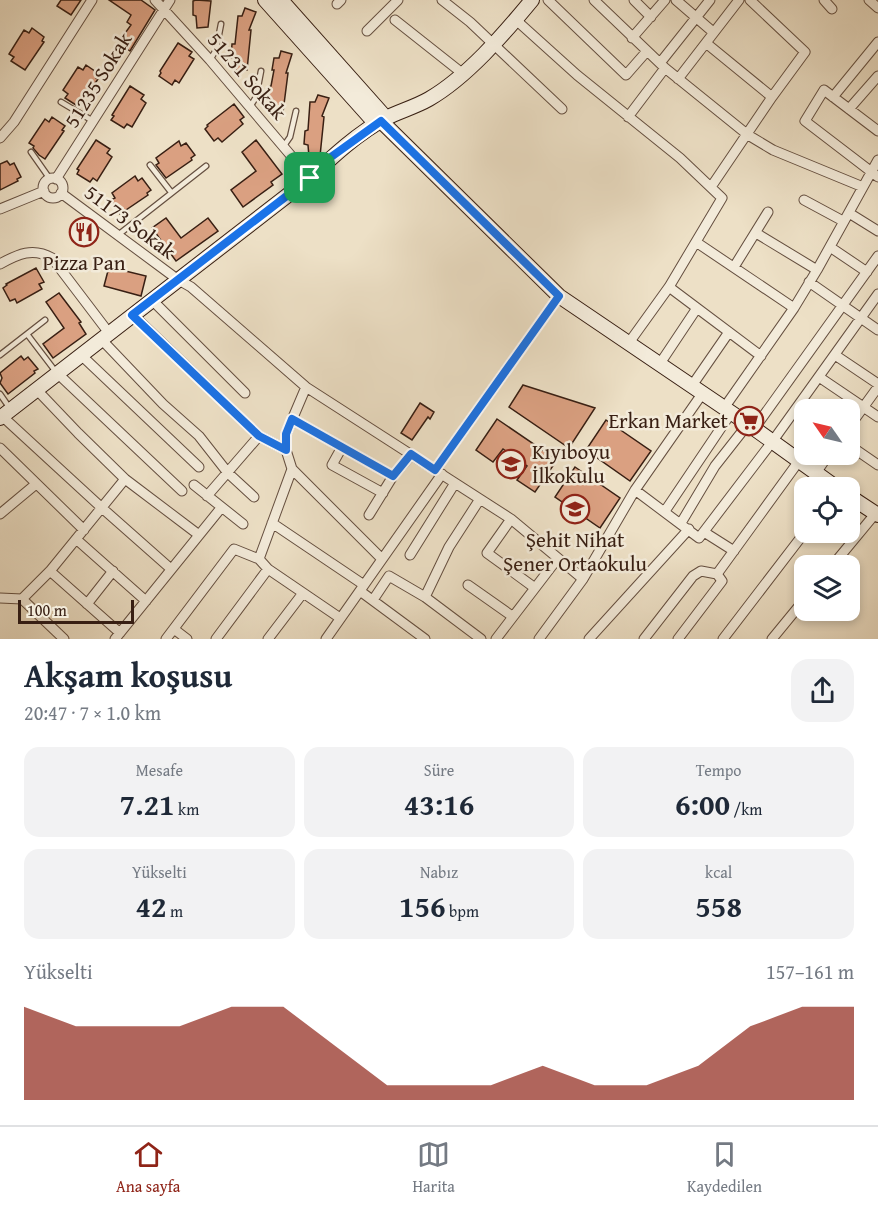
<!DOCTYPE html>
<html lang="tr">
<meta charset="utf-8">
<style>
body{margin:0;font-family:"Gentium Book Plus",serif;background:#f2f2f3;color:#1f2937;height:100vh;display:flex;flex-direction:column;font-size:22px;white-space:nowrap}
*{box-sizing:border-box;margin:0}
p{font-size:20px;color:#747a83}
.icon{flex:none;width:33px;height:33px;fill:none;stroke:currentColor;stroke-width:2;stroke-linecap:round;stroke-linejoin:round}
.map{position:relative;height:639px;overflow:hidden}
.panel{display:flex;flex-direction:column;background:#fff;flex:1}
.panel>*{flex:none}
.needle{width:39px;rotate:304deg}
.buttons{position:absolute;left:794px;top:399px;display:grid;gap:12px}
.buttons a{display:grid;place-items:center;width:66px;height:66px;border-radius:12px;background:#fff;box-shadow:0 3px 9px #0003;font-size:30px}
.scale{position:absolute;left:18px;bottom:15px;width:116px;box-sizing:border-box;padding-left:6px;border:3px solid #381f13;border-top:0;font-size:16px;line-height:21px;white-space:nowrap;color:#381f13;-webkit-text-stroke:4px #f3ebda;paint-order:stroke}
.pin{position:absolute;display:grid;place-items:center;width:51px;height:51px;color:#fff;margin:-26px;border-radius:12px;box-shadow:0 3px 9px #0006}
.round{display:grid;place-items:center;flex:none;width:63px;height:63px;border-radius:18px;background:#f2f2f3}
.head{display:flex;align-items:center;justify-content:space-between;height:102px;padding:0 24px}
h1{font-size:33px;font-weight:700;line-height:45px}
.stats{display:grid;grid-template-columns:repeat(3,1fr);gap:9px;height:102px;padding:6px 24px}
.stats div{display:grid;align-content:center;border-radius:15px;background:#f2f2f3;text-align:center}
.stats b{font-size:30px;font-weight:700}
.stats small{font-size:16px;font-weight:400}
.stats p{font-size:16px}
.chart{height:168px;padding:12px 24px}
.chart p{display:flex;justify-content:space-between}
.chart svg{width:100%;height:108px;margin-top:6px;fill:#8f2418;opacity:.7}
.menu{display:flex;justify-content:space-around;align-items:center;height:84px;border-top:2px solid #e0e1e3;background:#fff;font-size:16px;color:#747a83}
.menu a{display:grid;justify-items:center;gap:3px}
.menu .on{color:#8f2418}
.map>svg:first-child{display:block}
.building{fill:#daa081;stroke:#381f13;stroke-width:1.5}
.lines{fill:none;stroke-linecap:round;stroke-linejoin:round}
.lane-casing{stroke:#654f40;stroke-width:7}
.street-casing{stroke:#654f40;stroke-width:11}
.secondary-casing{stroke:#381f13;stroke-width:16}
.lane{stroke:#f3ebda;stroke-width:4.5}
.street{stroke:#f3ebda;stroke-width:9}
.secondary{stroke:#f3ebda;stroke-width:14}
.route-casing{stroke:#fff;stroke-width:12}
.route{stroke:#1a73e8;stroke-width:8}
.labels{text-anchor:middle;stroke-width:5;stroke-linejoin:round;paint-order:stroke}
.street-label{font-size:21px;fill:#381f13;stroke:#f3ebda}
.poi-label{font-size:21px;fill:#381f13;stroke:#f3ebda}
</style>
<div class="map">
<svg width="878" height="639" viewBox="0 0 878 639">
<rect width="100%" height="100%" fill="#ede0c6"/>
<filter id="stains"><feTurbulence type="fractalNoise" baseFrequency=".00333" numOctaves="4"/><feColorMatrix values="0 0 0 0 .2 0 0 0 0 .09 0 0 0 0 .02 0 0 0 .5 -.17"/></filter>
<radialGradient id="worn" r=".72"><stop offset=".6" stop-color="#630" stop-opacity="0"/><stop offset="1" stop-color="#630" stop-opacity=".3"/></radialGradient>
<path class="building" d="M61,0H81L71,15L57,6Z
M109,0H141L155,10L130,51L118,43L131,25L127,22L131,15Z
M196,0L211,1L208,27L197,28L196,16L193,15V1Z
M245,8L256,12L249,30H251L247,70L236,71L235,59L231,58L232,44H235L238,16H242Z
M32,28L44,37L42,41L44,42L25,70L11,61L14,57L9,54L24,30L29,33Z
M178,43L192,52L189,56L194,59L179,83L175,80L172,85L159,76L161,73L160,71Z
M281,51L292,54L286,73H288L283,112L272,113L271,101L268,100L269,87L271,86L274,70H272L274,58H279Z
M86,65L99,74L96,78L98,79L79,107L65,98L68,94L63,90L78,67L83,70Z
M130,86L144,95L141,99L146,103L132,127L127,124L124,128L111,120L114,116L112,115Z
M318,95L329,98L322,116L324,117L320,156L309,157L308,145L304,144L305,131L308,130L310,102H315Z
M234,104L244,117L240,120L243,124L222,142L218,138L214,141L205,129L208,126L207,125Z
M52,117L65,126L62,130L64,131L45,159L39,155L33,148L34,146L29,143L45,119L49,122Z
M96,140L110,149L107,153L112,157L97,181L93,178L90,182L77,174L79,170L77,169Z
M256,140L282,174L271,182L273,185L243,207L231,190L256,171L242,152Z
M179,141L181,146L186,143L195,155L191,158L192,160L166,178L156,165L159,163L156,158Z
M7,161L10,165L14,163L21,177L17,179L18,181L0,190V164Z
M135,176L138,181L142,178L151,190L147,193L148,195L120,214L111,200L115,198L112,193Z
M166,218L181,238L208,218L218,231L176,261L152,228Z
M109,267L146,276L141,296L104,286Z
M36,268L44,282L39,284L42,289L17,303L15,299L10,301L3,288L7,285L6,284Z
M59,293L81,322L79,323L86,334L53,358L43,344L64,328L46,302Z
M21,356L24,360L28,357L38,369L34,371L35,373L8,394L0,383L2,378L0,373Z
M523,385L595,408L569,448L509,407Z
M420,403L434,412L430,419L428,417L412,440L401,433Z
M497,419L557,460L535,492L517,480L527,466L503,449L493,462L476,450Z
M606,420L651,451L630,481L586,450Z
M575,467L620,498L600,528L555,497Z"/>
<g class="lines">
<g class="lane-casing">
<path id="lane" d="M210,60L216,50L221,24
M61,102L93,121
M250,107L256,97L261,71
M283,147L290,137L296,111
M31,152L50,179
M150,165L171,192
M118,235L206,166
M27,334L56,372
M0,355L45,320
M0,394L9,407"/>
</g>
<g class="street-casing">
<path id="street" d="M155,0L210,60L310,178
M442,0L470,22L562,109
M548,0L626,75L647,51
M594,0L665,68L748,135L773,150L863,187
M634,0L651,17
M676,0L713,32
M824,0L832,9
M869,0L878,8
M337,4L341,0
M395,20L462,73
M516,20L577,75L680,158L722,198L669,287L628,344
M367,31L398,0
M632,38L665,0
M706,43L772,97
M660,63L710,0
M678,79L739,0
M833,97L878,42
M849,109L878,76
M628,117L665,68
M878,131L824,90L805,121L878,177
M0,138L14,122L92,0
M43 188a10 10 0 1 1 20 0a10 10 0 1 1-20 0Z
M56,179L170,0
M711,187L772,97L805,52L750,0
M61,193L177,279L191,287L306,387L511,519L583,579
M804,200L843,221
M0,209L44,191
M849,213L878,231
M756,233L817,270
M696,242L794,308
M830,247L867,272
M0,264C18,254 33,247 52,258L109,333
M734,267L768,212
M809,282L878,330
M669,287L761,356
M152,300L245,393
M132,314L259,436L286,450
M101,339L163,404L199,436L228,473L254,497
M81,355L199,467
M835,355L878,384
M659,365L697,308
M56,372L182,491
M819,377L878,417
M306,387L286,434V450L292,469L259,559L268,569L340,618
M691,387L729,332
M36,389L78,433L125,479L199,535
M724,408L794,308L817,270L878,160
M2,416L102,508L171,569
M292,419L393,476
M849,427L878,387
M754,429L878,256
M849,445L878,465
M342,447L332,465L383,493
M0,448L84,530
M292,469L382,559
M435,470L559,296
M816,473L829,454
M194,485L243,524
M635,490L699,538L772,442L878,294
M207,496L259,436
M665,511L731,413
M0,514L36,484
M369,515L393,476L411,455
M511,519L487,553L535,588
M272,523L364,585
M681,523L715,466L748,424
M704,532L734,551
M76,539L146,601
M410,555L455,483
M832,566L875,514
M50,571L120,633
M468,585L512,616
M360,591L425,639
M425,597L449,547L480,499
M0,598L22,599L64,639
M22,599L50,571L125,479
M373,600L389,576L425,597L481,639
M87,604L113,571
M174,629L187,639
M115,639L221,508
M166,639L234,549L259,559
M216,639L268,569
M268,639L303,593
M326,639L442,474
M496,639L558,558
M539,639L583,579L635,490L702,394
M589,639L689,529
M644,639L693,576L701,571L717,574L799,461
M678,639L722,581L717,574
M723,639L805,532
M772,639L804,600"/>
</g>
<g class="secondary-casing">
<path id="secondary" d="M265,0L376,124
M281,0L386,118
M381,121L559,296L748,424L837,488
M0,418L310,178C333,156 358,133 386,118C400,111 415,107 429,99C467,77 504,34 532,0
M849,496L878,515"/>
</g>
<use href="#lane" class="lane"/>
<use href="#street" class="street"/>
<use href="#secondary" class="secondary"/>
</g>
<g class="lines">
<g class="route-casing">
<path id="route" d="M381,121L559,296L435,470L411,454L393,476L292,419L286,434V450L259,436L132,315L310,178L331,157Z"/>
</g>
<use href="#route" class="route"/>
</g>
<defs>
<g id="restaurant-ring" transform="scale(1.5)"><circle r="9.5" fill="#f3ebda" stroke="#8f2418" stroke-width="1.5"/><path d="M-5-6h1v4h1v-4h1v4h1v-4h1v5L-1.5 .5V6h-2V.5L-5-1ZM5-6V6H3V1.5H1.5Q1.5-4 5-6Z" fill="#8f2418"/></g>
<g id="supermarket-ring" transform="scale(1.5)"><circle r="9.5" fill="#f3ebda" stroke="#8f2418" stroke-width="1.5"/><path d="M-6-5.5h2.5l.6 2H6L4.5 2H-2.5L-4.4-4H-6ZM-1.5 3.2a1.3 1.3 0 1 0 .1 0ZM3 3.2a1.3 1.3 0 1 0 .1 0Z" fill="#8f2418"/></g>
<g id="school-ring" transform="scale(1.5)"><circle r="9.5" fill="#f3ebda" stroke="#8f2418" stroke-width="1.5"/><path d="M0-5L7-2L0 1L-7-2ZM-4 1L0 2.5L4 1V4Q0 6-4 4Z" fill="#8f2418"/></g>
</defs>
<g fill-rule="evenodd">
<use href="#restaurant-ring" x="84" y="232"/>
<use href="#supermarket-ring" x="749" y="421"/>
<use href="#school-ring" x="511" y="464"/>
<use href="#school-ring" x="575" y="509"/>
</g>
<g class="labels">
<g class="street-label">
<text transform="translate(247 76) rotate(49)" y="7">51231 Sokak</text>
<text transform="translate(98 80) rotate(-58)" y="7">51235 Sokak</text>
<text transform="translate(130 222) rotate(37)" y="7">51173 Sokak</text>
</g>
<g class="poi-label">
<text x="84" y="270">Pizza Pan</text>
<text x="728" y="428" text-anchor="end">Erkan Market</text>
<text x="532" y="459" text-anchor="start">Kıyıboyu<tspan x="532" dy="24">İlkokulu</tspan></text>
<text x="575" y="547">Şehit Nihat<tspan x="575" dy="24">Şener Ortaokulu</tspan></text>
</g>
</g>
<rect width="100%" height="100%" filter="url(#stains)"/>
<rect width="100%" height="100%" fill="url(#worn)"/>
</svg>
<div class="buttons">
<a><svg class="needle" viewBox="-14 -14 28 28"><path d="M0-13l5 13h-10z" fill="#e53935"/><path d="M0 13l5-13h-10z" fill="#747a83"/></svg></a>
<a><svg class="icon" aria-label="locate" viewBox="0 0 24 24"><circle cx="12" cy="12" r="6"/><path d="M12 2v4M12 18v4M2 12h4M18 12h4"/></svg></a>
<a><svg class="icon" aria-label="layers" viewBox="0 0 24 24"><path d="M12 4l9 5-9 5-9-5zM3 14l9 5 9-5"/></svg></a>
</div>
<div class="scale">100 m</div>
<div class="pin" style="left:310px;top:178px;background:#1e9e55"><svg class="icon" aria-label="arrive" viewBox="0 0 24 24"><path d="M6 21V4h12l-3 4 3 4H6"/></svg></div>
</div>
<section class="panel">
<div class="head"><div><h1>Akşam koşusu</h1><p>20:47 · 7 × 1.0 km</p></div><a class="round"><svg class="icon" aria-label="share" viewBox="0 0 24 24"><path d="M12 15V3M7 8l5-5 5 5M5 13v7h14v-7"/></svg></a></div>
<div class="stats">
<div><p>Mesafe</p><b>7.21<small> km</small></b></div>
<div><p>Süre</p><b>43:16</b></div>
<div><p>Tempo</p><b>6:00<small> /km</small></b></div>
</div>
<div class="stats">
<div><p>Yükselti</p><b>42<small> m</small></b></div>
<div><p>Nabız</p><b>156<small> bpm</small></b></div>
<div><p>kcal</p><b>558</b></div>
</div>
<div class="chart"><p><span>Yükselti</span>157–161 m</p>
<svg viewBox="0 0 160 44" preserveAspectRatio="none"><path d="M0 44V6L10 14L20 14L30 14L40 6L50 6L60 22L70 38L80 38L90 38L100 30L110 38L120 38L130 30L140 14L150 6L160 6V44z"/></svg>
</div>
</section>
<nav class="menu">
<a class="on"><svg class="icon" aria-label="home" viewBox="0 0 24 24"><path d="M3 11l9-7 9 7M6 9v11h12V9"/></svg>Ana sayfa</a>
<a><svg class="icon" aria-label="map" viewBox="0 0 24 24"><path d="M3 6l6-2 6 2 6-2v14l-6 2-6-2-6 2zM9 4v14M15 6v14"/></svg>Harita</a>
<a><svg class="icon" aria-label="saved" viewBox="0 0 24 24"><path d="M7 4h10v16l-5-4-5 4z"/></svg>Kaydedilen</a>
</nav>
